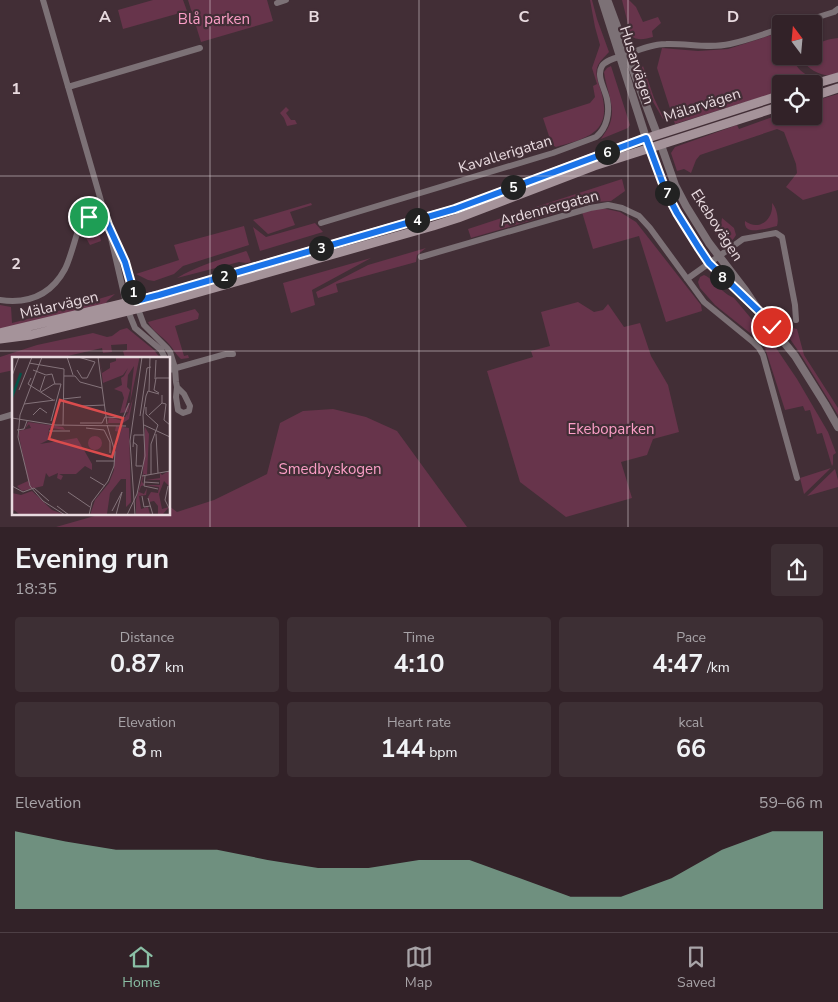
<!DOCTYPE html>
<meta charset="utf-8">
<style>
body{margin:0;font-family:"Nunito Sans",sans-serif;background:#3d2f34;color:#f1f3f6;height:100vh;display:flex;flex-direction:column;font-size:19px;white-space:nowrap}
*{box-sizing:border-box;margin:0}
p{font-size:16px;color:#a8a4a8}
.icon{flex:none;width:28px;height:28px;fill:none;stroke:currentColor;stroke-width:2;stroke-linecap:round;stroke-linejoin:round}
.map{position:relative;height:527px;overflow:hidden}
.panel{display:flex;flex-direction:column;background:#322228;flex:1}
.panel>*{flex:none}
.needle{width:32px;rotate:344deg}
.controls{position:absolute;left:772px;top:15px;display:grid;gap:10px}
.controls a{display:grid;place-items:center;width:50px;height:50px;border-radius:5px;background:#322228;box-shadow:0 1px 4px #0004,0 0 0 1px #4d3f45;font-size:25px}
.pin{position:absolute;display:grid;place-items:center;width:42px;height:42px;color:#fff;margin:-21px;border:2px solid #fff;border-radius:50%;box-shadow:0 1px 5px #0007}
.km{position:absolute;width:25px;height:25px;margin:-12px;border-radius:50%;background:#222;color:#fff;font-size:14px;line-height:25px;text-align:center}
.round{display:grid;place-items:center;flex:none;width:52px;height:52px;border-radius:5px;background:#3d2f34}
.headline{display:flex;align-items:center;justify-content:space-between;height:85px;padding:0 15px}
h1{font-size:28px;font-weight:700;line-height:38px}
.figures{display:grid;grid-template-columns:repeat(3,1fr);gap:8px;height:85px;padding:5px 15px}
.figures div{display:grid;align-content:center;border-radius:5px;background:#3d2f34;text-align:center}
.figures b{font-size:25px;font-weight:700}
.figures small{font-size:14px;font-weight:400}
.figures p{font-size:14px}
.chart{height:140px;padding:10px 15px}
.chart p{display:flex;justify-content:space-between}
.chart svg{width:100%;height:90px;margin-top:5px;fill:#8abfa5;opacity:.7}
.tab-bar{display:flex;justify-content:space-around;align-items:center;height:70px;border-top:1px solid #4d3f45;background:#322228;font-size:14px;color:#a8a4a8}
.tab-bar a{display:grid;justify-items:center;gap:2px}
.tab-bar .on{color:#8abfa5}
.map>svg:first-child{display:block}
.green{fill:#67344b}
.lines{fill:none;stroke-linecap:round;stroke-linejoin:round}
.minor{stroke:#7c7176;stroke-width:6}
.tertiary{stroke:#7c7176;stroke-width:8}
.secondary{stroke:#a5939a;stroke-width:9}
.route-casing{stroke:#fff;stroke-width:10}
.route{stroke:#1a73e8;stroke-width:6}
.grid{fill:none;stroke:#e8dadf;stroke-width:1;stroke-opacity:0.55}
.labels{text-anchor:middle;stroke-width:4.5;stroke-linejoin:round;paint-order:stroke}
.park-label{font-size:15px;fill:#fc9fc7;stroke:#422e36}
.street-label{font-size:15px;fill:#e8dadf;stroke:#422e36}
.inset-river{fill:none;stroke:#045348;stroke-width:2.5}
.inset-road{fill:none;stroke:#84737a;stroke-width:1}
.view{fill:#da4c4d;fill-opacity:0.15;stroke:#da4c4d;stroke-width:2.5}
.inset-edge{fill:none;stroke:#e8dadf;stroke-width:2.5}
.grid-label{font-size:16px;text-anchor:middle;font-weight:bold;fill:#e8dadf;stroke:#422e36;stroke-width:4.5;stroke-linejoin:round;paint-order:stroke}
</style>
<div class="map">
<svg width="838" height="527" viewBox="0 0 838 527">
<rect width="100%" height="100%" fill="#422e36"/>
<path class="green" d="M153,0H183L187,11L123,29L118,10Z
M188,0H267L273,21L201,42Z
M590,0H592L597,19L609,52C604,58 599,61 597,68C595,75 599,84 601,91C613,132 589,138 556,147L552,145L543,118L590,103L595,97L593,86L597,84L592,68L600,45L595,27Z
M622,0H629L636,7L643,22L658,17L661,23L652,31L653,37C645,39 638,41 631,36Z
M781,32V56H791C798,70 803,75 819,79L817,82L810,84H781V91L675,124L657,68L662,48L698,51L728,49Z
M838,38V74C834,74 829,76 825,75C814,73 805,66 801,56H814V47C821,41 828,39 838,38Z
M611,66L630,125L628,128L601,139C603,135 606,132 608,128C618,110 606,90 604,72L607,68Z
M643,66L654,98L664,119H663L652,100L641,69Z
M838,94V190L803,200L786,187L797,173L796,164L784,132L777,129L700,155L696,160L691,173L684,169L677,171L671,153L675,147L737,125L739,129L781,114V116H814V101Z
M286,107L289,110L286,113L291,120H295L297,124L287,126L284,118L280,113Z
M622,179L625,191L611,201L595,202L471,238L468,229Z
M311,203L312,205L290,212L295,225L268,234L253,220Z
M772,203C777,208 779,220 777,226C767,228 743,237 745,221C759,232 774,219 772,203Z
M602,208L620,212L636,222L701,305L702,311L666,322L639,236L593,249L582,212Z
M703,211L721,225L722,218L734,228L736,235C733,241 729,243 723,244L720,242Z
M93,220L96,230L99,232L101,241L90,245L81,229C84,224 87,222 93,220Z
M315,223L323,232L260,251L253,227L266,237Z
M244,226L249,245L183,266L174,274L154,281L148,280L136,274L179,260L174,245Z
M426,248L417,255L416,262L336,284L338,292L318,298L316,292L368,265Z
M246,251L247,252L251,262L246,263L239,262L177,278C198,265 223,259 246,251Z
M371,258L312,290L315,305L291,313L283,283Z
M704,275C711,278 717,286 723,291C726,294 730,296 734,298L776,348L797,379L828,432L836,453L833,455V464L832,466L822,433L817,434L810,410L805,411L803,406L785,410L765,348L755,337L715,305L700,288L698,282L700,277Z
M115,294L107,301L105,306L0,331V305L11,307L12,323L66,309Z
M578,302L594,312L603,310L608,304L624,327L640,323L651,356L668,385L679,432L653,439L647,455L621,462L632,498L566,517L520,482L487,371L533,357L531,351L550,346L541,312Z
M195,309L199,314L198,319L175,326L184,356L188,355L189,358L181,359C176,355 173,348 168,343C162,336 152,331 148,322Z
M785,319L789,327L797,329L804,355L838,408V415L799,352L779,323Z
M127,328L154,350L160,358H125L123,351L127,350V344L111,345L112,352L103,353L102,348L59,358H14V370L0,373V357L37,345L93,333L107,337L112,336L120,330Z
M333,409L366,417L397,431L467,527H56L105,513H169V506L177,512L214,500L267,474L280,423L303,411Z
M831,468L804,494L800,478Z
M835,469L838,480V487L807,496Z"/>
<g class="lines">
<path class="minor" d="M43,0L108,225L126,303
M277,3L286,0
M796,24L834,12L838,9
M68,87L200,48
M321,223L553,153L596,137C607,128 610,113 607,99C605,89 596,76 602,66C606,60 615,58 622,56C636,51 651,44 666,44C687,43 709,49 730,44C747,40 765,34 781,28
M115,240L125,262L136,301
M421,257L590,208L608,205L622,208L639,216L650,228L704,302L753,342L759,348L763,355L797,478
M687,279L743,239L776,233L782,237L795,305L796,320
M0,300C28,304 51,295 65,269C71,257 75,238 80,225C87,217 95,215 104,213
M138,309L144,325L167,348L170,352L175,368L176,382L177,387L184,394L190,406L189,411L183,413L178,410L176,397L177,387
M128,311L135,328L161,350L165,358
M169,370L226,354H233
M0,418L14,414"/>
<path class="tertiary" d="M602,0L646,138
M608,2L652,121L657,134
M661,145L675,185L686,206L709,243L745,290L761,314L795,356L825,404L838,427
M650,148L666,191L677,213L699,248L709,263L751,304"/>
<path class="secondary" d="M814,84L838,77
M814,96L838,88
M0,333L159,295L430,216L455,209L629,144L781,95
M0,339L31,335L161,303L433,226L458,218L594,166L781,106"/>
</g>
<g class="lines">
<g class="route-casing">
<path id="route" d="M89,217L104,213L108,225L125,262L136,301L159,295L455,209L646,138L666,192L677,213L699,248L709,263L762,314L772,327"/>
</g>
<use href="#route" class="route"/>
</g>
<path class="grid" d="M210,0V527M419,0V527M628,0V527M0,176H838M0,351H838"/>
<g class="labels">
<g class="park-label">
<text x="214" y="24">Blå parken</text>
<text x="611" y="434">Ekeboparken</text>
<text x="330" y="474">Smedbyskogen</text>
</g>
<g class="street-label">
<text transform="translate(637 65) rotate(72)" y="5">Husarvägen</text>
<text transform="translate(702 105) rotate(-18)" y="5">Mälarvägen</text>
<text transform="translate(505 154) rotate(-17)" y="5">Kavallerigatan</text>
<text transform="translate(549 208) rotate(-15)" y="5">Ardennergatan</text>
<text transform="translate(717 225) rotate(57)" y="5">Ekebovägen</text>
<text transform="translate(59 305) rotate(-13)" y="5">Mälarvägen</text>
</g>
</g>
<g transform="translate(12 357)">
<rect width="158" height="158" fill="#422e36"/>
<path d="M104,0H127V3L115,60L121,41L117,62L111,66H96L97,60L111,64L116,55L108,56L112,41L110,35L102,32L110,28L109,21L112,19L116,11L111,18L91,26L88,4L90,16L98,11V6L104,4ZM122,9L118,45L113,52L118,33L115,30L116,18ZM16,65L51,70L53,73L40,71V74L37,71L36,83L28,87L27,83L28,87L65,81L80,107V113L73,109L64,117H47L51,119L49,123L45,121L46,116L37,120L34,116L31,129L10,134L5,129L16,124L6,74L19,71L17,67L13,72ZM104,69L117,71L119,145L114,150V122H109L98,136L95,157L78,158L83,143L97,126L102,113V90L105,89L107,75L103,74ZM133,70L137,77L135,118L132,117L130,125L133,128H148V123H134L148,121V116L150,118L157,114V129L152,124L147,137L150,152L157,150L151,157H146V149L142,144L137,145L136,140L139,135L146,136L147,130L133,128L129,129L127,135L132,137L135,131L134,138L127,139L129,152L136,150L138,157H124V143L131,118ZM76 86a7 7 0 1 1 14 0a7 7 0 1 1-14 0ZM20,134L40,153L51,157H7L2,153L0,157V136L9,138Z" fill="#67344b" fill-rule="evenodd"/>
<path class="inset-river" d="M0,40L9,16"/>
<path class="inset-road" d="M30,0L8,58L6,80L18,129L31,144L53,158M55,0L61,18M86,0L95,67M17,6L52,12L51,68M21,13L34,18L40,17L43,27M65,13L70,21H75L83,5L66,0M0,19L7,0M52,19H63L68,25L90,31M19,21L16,27L41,43M143,22L144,3M7,33L20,0M28,34L33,19M137,34L138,0M29,35L42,27H49L39,64M147,36L142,33L144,21H158M51,42L69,40M150,46L154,47L152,63L158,68M12,47L43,43M69,49L93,48M134,50V57L146,68L139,87V117M21,58L28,51L35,56M137,58L150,46V38M128,59L135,11L139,10M0,61L43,68L114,69M68,66H90L93,60L111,61L117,46M132,68L158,80M74,71L92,73L98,85V96M5,73L12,72L15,64M37,74H58M144,77L146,116M121,85L125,88L124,109H130M121,90L122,78H132M84,104H103M130,119L158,114M133,119L132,129L146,132M78,120L93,129M132,125L147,126M0,129L11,135L22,131L37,144M156,129L153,143L158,153M158,132V149M56,135L78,150M130,139L132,150L138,149M136,141L141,158M45,149L57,158M100,154L110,135L104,158M77,158L80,145L96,124L102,109L103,95L95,68M115,158L125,137L133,99L131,58L134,39L136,34L147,37M123,158L118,84L130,0"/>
<path class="view" d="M48,43L111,61L100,100L37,82Z"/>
<rect width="158" height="158" class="inset-edge"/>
</g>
<g class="grid-label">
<text x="105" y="22">A</text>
<text x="314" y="22">B</text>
<text x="524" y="22">C</text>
<text x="733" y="22">D</text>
<text x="16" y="94">1</text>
<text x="16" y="269">2</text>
</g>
</svg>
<div class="controls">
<a><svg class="needle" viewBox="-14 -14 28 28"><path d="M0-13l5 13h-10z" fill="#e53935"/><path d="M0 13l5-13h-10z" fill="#a8a4a8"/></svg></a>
<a><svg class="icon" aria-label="locate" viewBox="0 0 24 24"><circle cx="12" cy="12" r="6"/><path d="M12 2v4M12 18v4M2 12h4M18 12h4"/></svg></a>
</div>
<div class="pin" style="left:89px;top:217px;background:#1e9e55"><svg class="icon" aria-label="arrive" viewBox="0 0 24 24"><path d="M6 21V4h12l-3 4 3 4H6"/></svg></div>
<div class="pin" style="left:772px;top:327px;background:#d93025"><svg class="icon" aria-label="check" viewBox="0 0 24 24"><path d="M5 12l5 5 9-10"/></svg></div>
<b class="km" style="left:133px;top:292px">1</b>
<b class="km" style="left:224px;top:276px">2</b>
<b class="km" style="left:321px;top:248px">3</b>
<b class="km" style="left:417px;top:220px">4</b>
<b class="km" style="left:513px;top:187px">5</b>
<b class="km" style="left:607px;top:152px">6</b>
<b class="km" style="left:667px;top:193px">7</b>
<b class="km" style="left:722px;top:277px">8</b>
</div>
<section class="panel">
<div class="headline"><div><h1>Evening run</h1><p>18:35</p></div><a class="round"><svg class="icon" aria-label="share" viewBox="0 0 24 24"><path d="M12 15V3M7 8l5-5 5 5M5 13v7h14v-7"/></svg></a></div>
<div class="figures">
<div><p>Distance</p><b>0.87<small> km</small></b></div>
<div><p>Time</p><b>4:10</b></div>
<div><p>Pace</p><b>4:47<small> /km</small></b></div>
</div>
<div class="figures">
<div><p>Elevation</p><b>8<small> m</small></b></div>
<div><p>Heart rate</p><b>144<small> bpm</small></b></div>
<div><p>kcal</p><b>66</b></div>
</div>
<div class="chart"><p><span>Elevation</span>59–66 m</p>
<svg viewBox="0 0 160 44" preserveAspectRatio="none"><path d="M0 44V6L10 11L20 15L30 15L40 15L50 20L60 24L70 24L80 20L90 20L100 29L110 38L120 38L130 29L140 15L150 6L160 6V44z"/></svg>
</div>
</section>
<nav class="tab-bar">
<a class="on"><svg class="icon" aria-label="home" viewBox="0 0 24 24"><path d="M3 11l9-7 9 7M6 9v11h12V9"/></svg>Home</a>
<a><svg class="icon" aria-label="map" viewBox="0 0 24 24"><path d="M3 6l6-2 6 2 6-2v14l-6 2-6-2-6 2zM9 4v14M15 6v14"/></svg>Map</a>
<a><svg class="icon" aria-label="saved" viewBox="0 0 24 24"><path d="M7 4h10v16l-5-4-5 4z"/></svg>Saved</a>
</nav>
